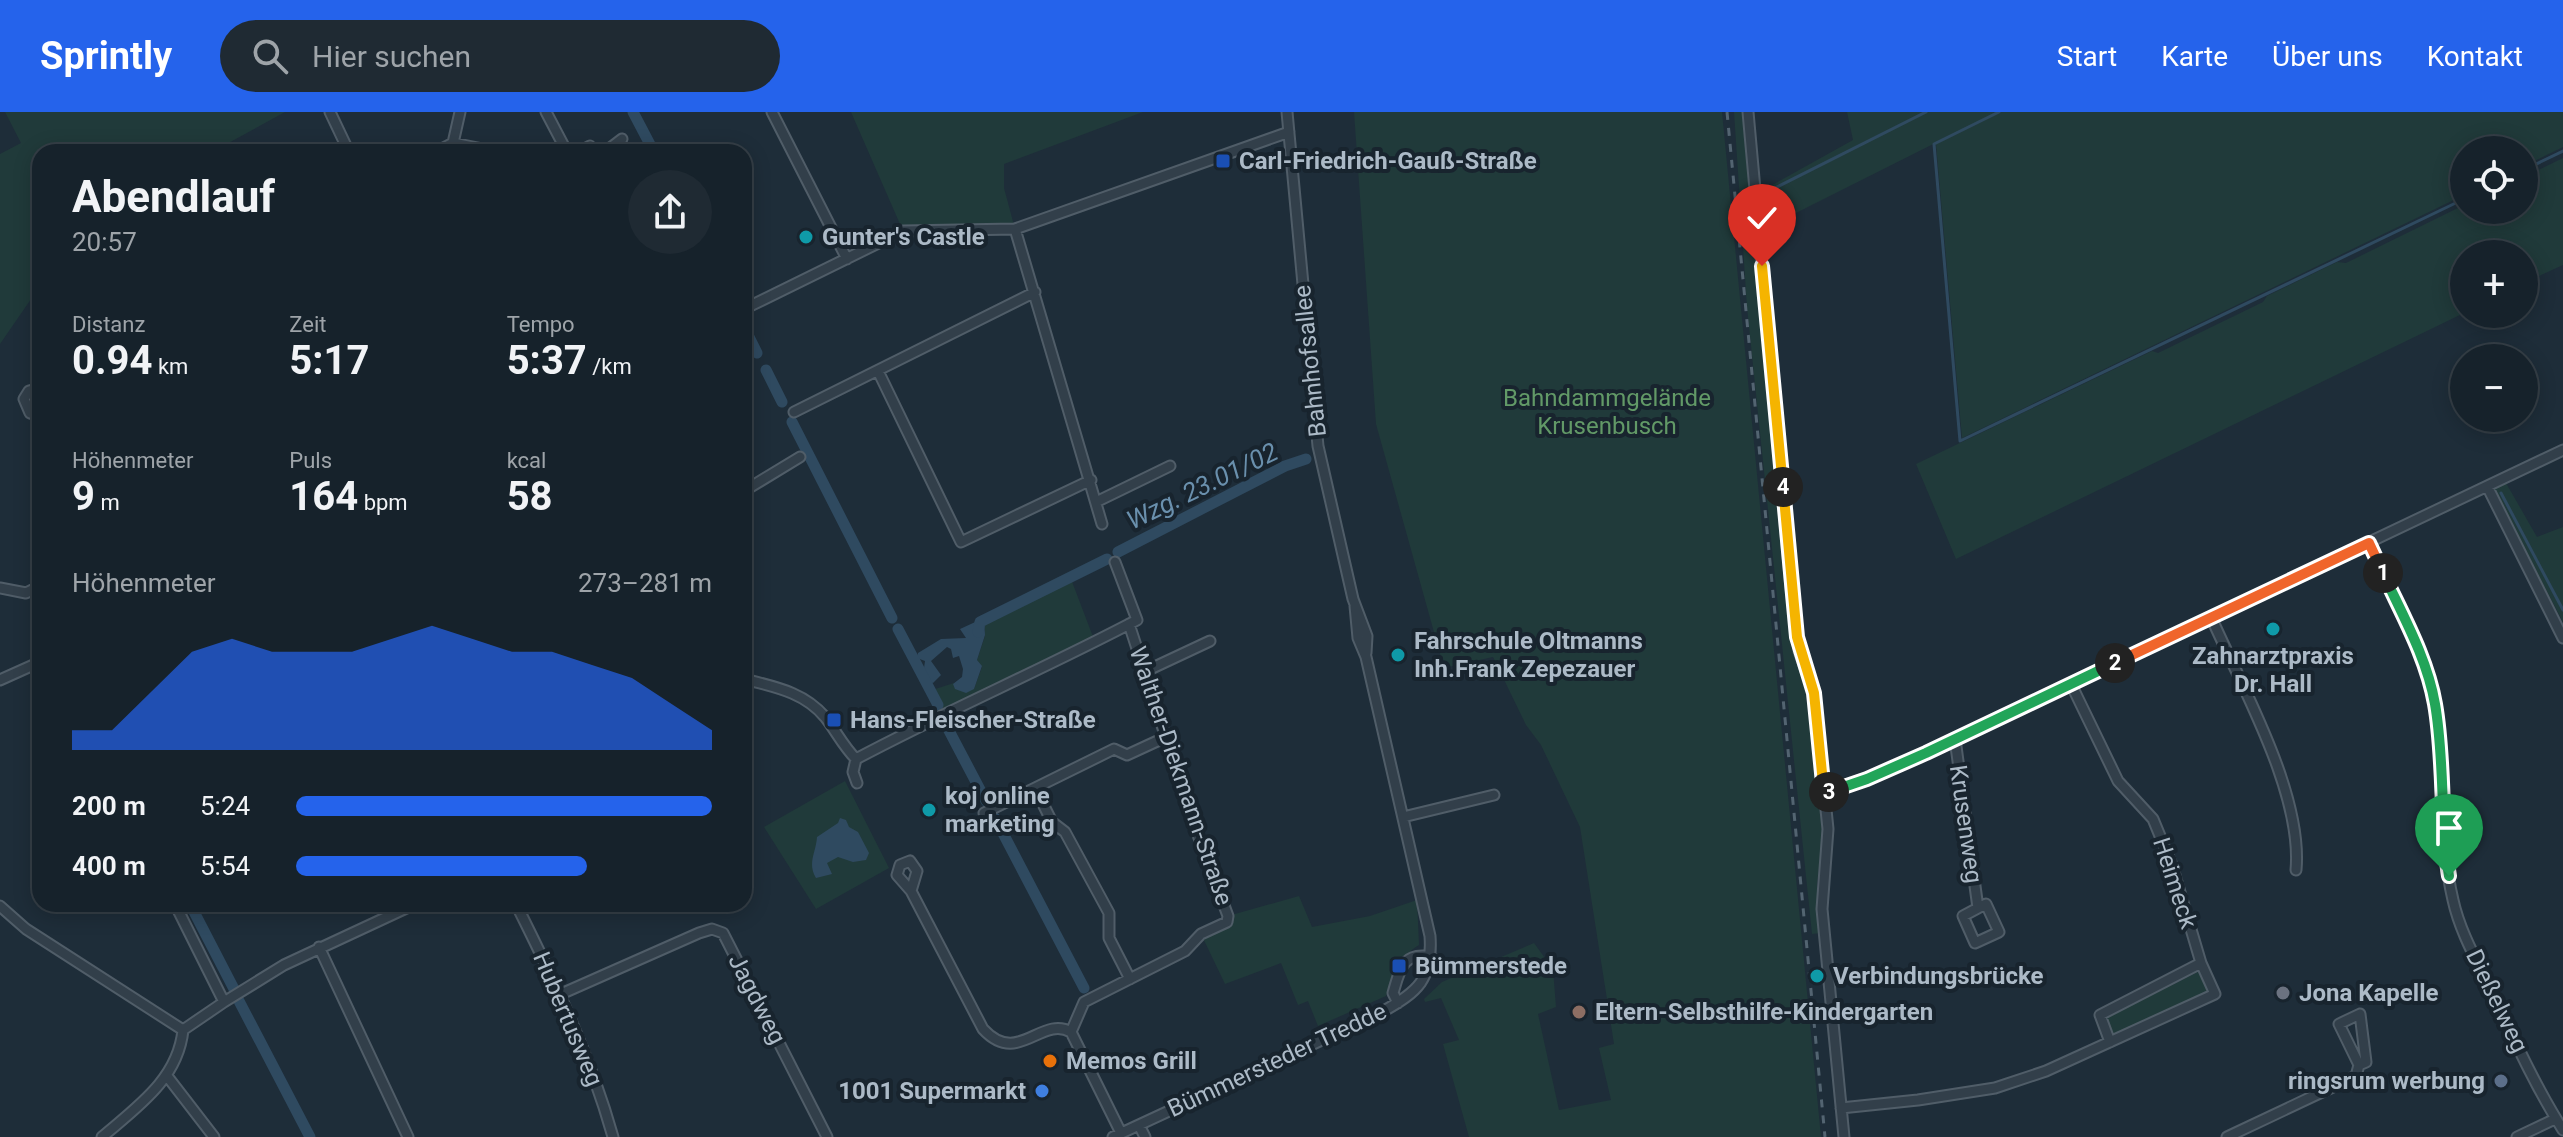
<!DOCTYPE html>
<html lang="de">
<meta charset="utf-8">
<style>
body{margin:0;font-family:Roboto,sans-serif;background:#1f2a33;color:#f1f3f6;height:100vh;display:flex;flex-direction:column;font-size:30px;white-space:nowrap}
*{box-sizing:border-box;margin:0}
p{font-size:26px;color:#9ea4a9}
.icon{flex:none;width:44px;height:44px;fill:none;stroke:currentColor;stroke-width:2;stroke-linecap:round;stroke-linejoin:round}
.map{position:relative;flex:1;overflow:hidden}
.drawer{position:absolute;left:32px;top:32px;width:720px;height:768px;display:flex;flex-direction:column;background:#16222b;border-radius:24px;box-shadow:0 4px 20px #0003,0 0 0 2px #353f47}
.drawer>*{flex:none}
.fabs{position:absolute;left:2450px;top:24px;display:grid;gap:16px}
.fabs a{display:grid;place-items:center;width:88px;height:88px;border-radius:50%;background:#16222b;box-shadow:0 4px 20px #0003,0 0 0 2px #353f47;font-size:40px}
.pin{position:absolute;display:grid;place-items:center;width:68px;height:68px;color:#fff;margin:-82px -34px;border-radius:50% 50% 50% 0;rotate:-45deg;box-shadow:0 0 8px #0007}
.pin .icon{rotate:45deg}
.km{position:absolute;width:40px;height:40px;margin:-20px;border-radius:50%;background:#222;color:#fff;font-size:22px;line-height:40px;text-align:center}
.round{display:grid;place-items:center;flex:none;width:84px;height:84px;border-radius:42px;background:#1f2a33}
.summary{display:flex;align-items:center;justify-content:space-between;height:136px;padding:0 40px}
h1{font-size:44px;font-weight:700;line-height:60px}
.stats{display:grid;grid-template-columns:repeat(3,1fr);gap:12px;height:136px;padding:8px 40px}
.stats div{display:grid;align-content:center}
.stats b{font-size:40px;font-weight:700}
.stats small{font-size:22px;font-weight:400}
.stats p{font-size:22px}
.chart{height:224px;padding:16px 40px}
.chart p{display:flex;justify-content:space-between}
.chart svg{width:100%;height:144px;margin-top:8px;fill:#2563eb;opacity:.7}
ul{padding:0 40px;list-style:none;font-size:26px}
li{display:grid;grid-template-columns:128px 96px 1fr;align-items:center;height:60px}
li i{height:20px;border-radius:10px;background:#2563eb}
header{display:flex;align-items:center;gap:48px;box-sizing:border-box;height:112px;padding:0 40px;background:#2563eb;color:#fff}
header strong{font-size:38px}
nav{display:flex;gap:44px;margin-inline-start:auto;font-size:28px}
.search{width:560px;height:72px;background:#1f2a33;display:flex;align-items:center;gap:20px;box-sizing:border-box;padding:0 28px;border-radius:44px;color:#9ea4a9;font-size:30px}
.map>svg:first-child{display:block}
.green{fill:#203a3a}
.water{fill:#2f4a60}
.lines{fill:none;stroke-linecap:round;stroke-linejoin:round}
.stream{stroke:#2f4a60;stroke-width:3}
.canal{stroke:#2f4a60;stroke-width:11}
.street-casing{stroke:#505d68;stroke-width:13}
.street{stroke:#323f4a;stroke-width:9}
.rail{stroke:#536471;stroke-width:3;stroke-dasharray:8 8;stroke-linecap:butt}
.split-1-casing{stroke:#fff;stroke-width:16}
.split-2-casing{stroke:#fff;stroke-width:16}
.split-3-casing{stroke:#fff;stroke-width:16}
.split-4-casing{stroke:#fff;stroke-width:16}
.split-5-casing{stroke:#fff;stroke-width:16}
.split-1{stroke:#22a559;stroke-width:10}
.split-2{stroke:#f0652b;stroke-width:10}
.split-3{stroke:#22a559;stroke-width:10}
.split-4{stroke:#f5b400;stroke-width:10}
.split-5{stroke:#f5b400;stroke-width:10}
.transit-dot{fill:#1a4fb4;stroke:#18242e;stroke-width:3}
.culture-dot{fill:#0f9aa8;stroke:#18242e;stroke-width:3}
.worship-dot{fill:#6b7280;stroke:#18242e;stroke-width:3}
.education-dot{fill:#8d6e63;stroke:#18242e;stroke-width:3}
.food-dot{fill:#e8710a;stroke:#18242e;stroke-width:3}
.service-dot{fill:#5c6f8a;stroke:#18242e;stroke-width:3}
.shop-dot{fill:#3f7fe0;stroke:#18242e;stroke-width:3}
.labels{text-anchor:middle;stroke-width:8;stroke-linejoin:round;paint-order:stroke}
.poi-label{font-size:24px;font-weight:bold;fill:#acbac7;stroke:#18242e;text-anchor:start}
.street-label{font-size:24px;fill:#acbac7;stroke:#18242e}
.park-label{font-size:24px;fill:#629967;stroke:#18242e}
.water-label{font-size:26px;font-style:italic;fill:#6a90ad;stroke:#18242e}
</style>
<header>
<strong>Sprintly</strong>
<div class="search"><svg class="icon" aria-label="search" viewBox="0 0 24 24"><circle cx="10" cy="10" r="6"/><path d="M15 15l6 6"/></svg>Hier suchen</div>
<nav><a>Start</a><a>Karte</a><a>Über uns</a><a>Kontakt</a></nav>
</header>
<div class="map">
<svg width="2563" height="1025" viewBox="0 0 2563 1025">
<rect width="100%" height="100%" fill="#1e2d39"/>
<path class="green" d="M5,0H285L212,40H40V174L0,232V42L21,31Z
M851,0H1143L1004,52V76L1015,117L903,119Z
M1354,0H1722L1821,1025H1469L1443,932L1459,928L1441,886L1425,890L1424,887L1442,870L1534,831L1553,857L1556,895L1538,902L1559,998L1611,988L1599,936L1614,932L1580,715L1541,633L1526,613L1493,545L1444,556L1376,312Z
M1734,0H1742L1750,88L1746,89L1748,117H1753L1791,526L1805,578L1823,722L1817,773L1821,821L1812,822L1747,195Z
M1847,0H1997L1770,114L1767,76L1853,28Z
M2001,0H2563V35L2524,54V38H2464V83L1962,326L1936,32Z
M2563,46V153L2524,171V142H2464V201L1956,447L1916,352L2152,239L2158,241L2263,190L2267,184L2337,150L2346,151L2464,93V98H2524V65Z
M2506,371L2537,425L2563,415V510L2493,377Z
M1071,467L1095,530L935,600L929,579L954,571L974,577L982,555L977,548L985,524L984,506Z
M845,669L889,756L816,797L764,715Z
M1299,784L1312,815L1370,804L1417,788L1419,833C1399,845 1393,863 1386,884L1318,914L1308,889L1298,893L1281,851L1225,872L1201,822L1228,804Z
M2198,860L2209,879L2112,923L2106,906Z"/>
<path class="water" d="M984,506L985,523L977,548L982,554L974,577L966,581L955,577L953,572L962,565L963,557L959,544L953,546L951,537L947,535L931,549L941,563L933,571L927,569L928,566L923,563L925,549L917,546L918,541L941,527L966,526L960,517Z
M840,706L846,708L849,715L858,720L869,741L866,748L853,750L838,745L827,751L832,762L816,766C807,751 816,741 817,725L838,711Z"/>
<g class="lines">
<path class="stream" d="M1999,0L1934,32L1960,329L2464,87
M2524,58L2563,39
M1769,79L1926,0
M2501,381L2563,498"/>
<path class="canal" d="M633,0L654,40
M745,217L757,241
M766,258L782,290
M792,310L892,506
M1118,440L1285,354L1306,347
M37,493L40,499
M898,517L938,593
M978,520L980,510L1107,447
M945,611L986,689
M995,706L1084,876
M190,792L234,877
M239,889L310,1025"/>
<g class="street-casing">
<path id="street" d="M330,0L349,40
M546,0L567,40
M772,0L847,147
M1287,0L1318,334L1353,487L1367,524L1366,541
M1748,0L1791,476L1799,539L1814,581L1828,717L1822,797L1844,1025
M453,31L498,40
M453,31L460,0
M436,40L453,31
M579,40L590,34L594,40
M605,40L622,27
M1015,117L1102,412
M744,197L903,119L1015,117L1289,20
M878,259L961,430L1091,368
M40,276L29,279L24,287L30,301L40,304
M794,300L1035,180
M2487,374L2563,526
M744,379L800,345
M1096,390L1170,354
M2369,431C2394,484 2425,536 2435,594C2446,658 2438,725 2453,788C2460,820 2477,849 2491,878C2513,925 2535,974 2563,1018
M0,476L26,481L40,474
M2211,505C2242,575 2303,682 2296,758
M1146,559L1210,529
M744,567C775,575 804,580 825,605C836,619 843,634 856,647L853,660L857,671
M0,568L40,550
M1955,627L1978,796L1963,804L1975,831L1999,820L1986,792L1978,796
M856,647C948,598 1044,557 1137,508L1115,450
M1035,676L1114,637L1127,643L1166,625
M1824,681L1867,667L1926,641L2563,338
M984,701L1035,676L1052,710L1065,720L1109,801V826L1130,867
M1403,705L1494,683
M911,779L917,759L910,749L900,753L897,763L911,779L983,917C1018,955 1041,903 1071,920L1121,1021
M516,792C554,868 590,943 613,1025
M0,794L26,817L183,918
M319,835L408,1025
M561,882L699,821L712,817L723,821L827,1025
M224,890L284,853L415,792
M1398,891L1393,881C1400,857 1403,839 1432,845
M1071,920L1084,890L1185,839L1201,822L1227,810L1228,804L1195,715L1129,512
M2110,930L2100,903L2201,851
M167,964L214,1025
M1841,996L1918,988L1995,976L2046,959L2215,882L2201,851L2172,753L2153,707L2118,669L2071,572
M1139,1013L1145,1025
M102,1025C137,995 178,967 183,918L224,890L175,792
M1113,1025L1382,900C1418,880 1433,867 1430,824L1366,545L1358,526L1355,494
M2227,1025L2356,964L2359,953L2366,950L2360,902L2339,912L2359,953
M2517,1025L2555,1007"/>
</g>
<use href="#street" class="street"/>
<path class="rail" d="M1727,0L1825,1025"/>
</g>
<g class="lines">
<g class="split-1-casing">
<path id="split-1" d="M2383,461C2403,504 2427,546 2435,592C2445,649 2440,708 2449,764"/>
</g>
<g class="split-2-casing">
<path id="split-2" d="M2115,551L2369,431L2383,461"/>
</g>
<g class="split-3-casing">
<path id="split-3" d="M1829,680L1867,667L1926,641L2115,551"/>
</g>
<g class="split-4-casing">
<path id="split-4" d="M1783,375L1797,525L1814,581L1824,681L1829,680"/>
</g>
<g class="split-5-casing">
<path id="split-5" d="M1762,154L1783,375"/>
</g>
<use href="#split-1" class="split-1"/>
<use href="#split-2" class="split-2"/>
<use href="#split-3" class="split-3"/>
<use href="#split-4" class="split-4"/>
<use href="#split-5" class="split-5"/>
</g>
<g class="transit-dot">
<rect x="1215" y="41" width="16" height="16" rx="4"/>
<rect x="826" y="600" width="16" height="16" rx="4"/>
<rect x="1391" y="846" width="16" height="16" rx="4"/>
</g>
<g class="culture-dot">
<circle cx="806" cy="125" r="8"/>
<circle cx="2273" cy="517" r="8"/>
<circle cx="1398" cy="543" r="8"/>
<circle cx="929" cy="698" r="8"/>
<circle cx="1817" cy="864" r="8"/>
</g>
<circle class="worship-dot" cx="2283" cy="881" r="8"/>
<circle class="education-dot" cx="1579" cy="900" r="8"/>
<circle class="food-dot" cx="1050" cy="949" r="8"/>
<circle class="service-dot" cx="2501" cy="969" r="8"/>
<circle class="shop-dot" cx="1042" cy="979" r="8"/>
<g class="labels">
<g class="poi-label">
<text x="1239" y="57">Carl-Friedrich-Gauß-Straße</text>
<text x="822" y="133">Gunter's Castle</text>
<text x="1414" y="537">Fahrschule Oltmanns<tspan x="1414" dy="28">Inh.Frank Zepezauer</tspan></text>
<text x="2273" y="552" text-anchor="middle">Zahnarztpraxis<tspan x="2273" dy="28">Dr. Hall</tspan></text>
<text x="850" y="616">Hans-Fleischer-Straße</text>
<text x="945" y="692">koj online<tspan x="945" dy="28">marketing</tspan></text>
<text x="1415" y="862">Bümmerstede</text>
<text x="1833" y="872">Verbindungsbrücke</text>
<text x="2299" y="889">Jona Kapelle</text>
<text x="1595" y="908">Eltern-Selbsthilfe-Kindergarten</text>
<text x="1066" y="957">Memos Grill</text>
<text x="2485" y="977" text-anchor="end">ringsrum werbung</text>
<text x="1026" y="987" text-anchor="end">1001 Supermarkt</text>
</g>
<g class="street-label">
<text transform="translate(1310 249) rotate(-96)" y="8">Bahnhofsallee</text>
<text transform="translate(1181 664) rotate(71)" y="8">Walther-Diekmann-Straße</text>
<text transform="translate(1966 712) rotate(82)" y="8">Krusenweg</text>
<text transform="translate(2175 771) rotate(72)" y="8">Heimeck</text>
<text transform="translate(757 887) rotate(63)" y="8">Jagdweg</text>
<text transform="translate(2497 889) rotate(64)" y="8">Dießelweg</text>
<text transform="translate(568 907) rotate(67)" y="8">Hubertusweg</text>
<text transform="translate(1277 948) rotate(-25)" y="8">Bümmersteder Tredde</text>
</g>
<g class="park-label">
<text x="1607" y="294">Bahndammgelände<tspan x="1607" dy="28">Krusenbusch</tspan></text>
</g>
<g class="water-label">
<text transform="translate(1202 374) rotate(-26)" y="9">Wzg. 23.01/02</text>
</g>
</g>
</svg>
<div class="fabs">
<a><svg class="icon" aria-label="locate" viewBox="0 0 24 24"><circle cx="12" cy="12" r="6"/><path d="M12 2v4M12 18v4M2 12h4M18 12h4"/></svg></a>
<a>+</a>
<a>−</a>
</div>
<div class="pin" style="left:2449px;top:764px;background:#1e9e55"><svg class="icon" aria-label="arrive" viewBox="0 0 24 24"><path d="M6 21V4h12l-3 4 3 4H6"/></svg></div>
<div class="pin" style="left:1762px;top:154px;background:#d93025"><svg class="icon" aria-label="check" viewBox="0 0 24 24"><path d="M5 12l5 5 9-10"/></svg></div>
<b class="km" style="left:2383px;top:461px">1</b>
<b class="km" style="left:2115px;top:551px">2</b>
<b class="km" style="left:1829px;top:680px">3</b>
<b class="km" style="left:1783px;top:375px">4</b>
<section class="drawer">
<div class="summary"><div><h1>Abendlauf</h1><p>20:57</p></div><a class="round"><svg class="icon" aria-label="share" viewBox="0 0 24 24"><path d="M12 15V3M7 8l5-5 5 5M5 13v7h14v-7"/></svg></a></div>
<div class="stats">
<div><p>Distanz</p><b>0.94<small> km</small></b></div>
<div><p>Zeit</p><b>5:17</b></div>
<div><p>Tempo</p><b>5:37<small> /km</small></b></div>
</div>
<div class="stats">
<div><p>Höhenmeter</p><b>9<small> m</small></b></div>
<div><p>Puls</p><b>164<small> bpm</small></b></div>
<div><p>kcal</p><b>58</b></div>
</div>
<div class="chart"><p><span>Höhenmeter</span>273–281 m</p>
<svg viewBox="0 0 160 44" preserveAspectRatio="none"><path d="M0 44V38L10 38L20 26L30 14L40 10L50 14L60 14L70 14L80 10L90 6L100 10L110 14L120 14L130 18L140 22L150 30L160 38V44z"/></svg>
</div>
<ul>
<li><b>200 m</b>5:24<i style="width:100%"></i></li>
<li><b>400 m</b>5:54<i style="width:70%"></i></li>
</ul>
</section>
</div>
